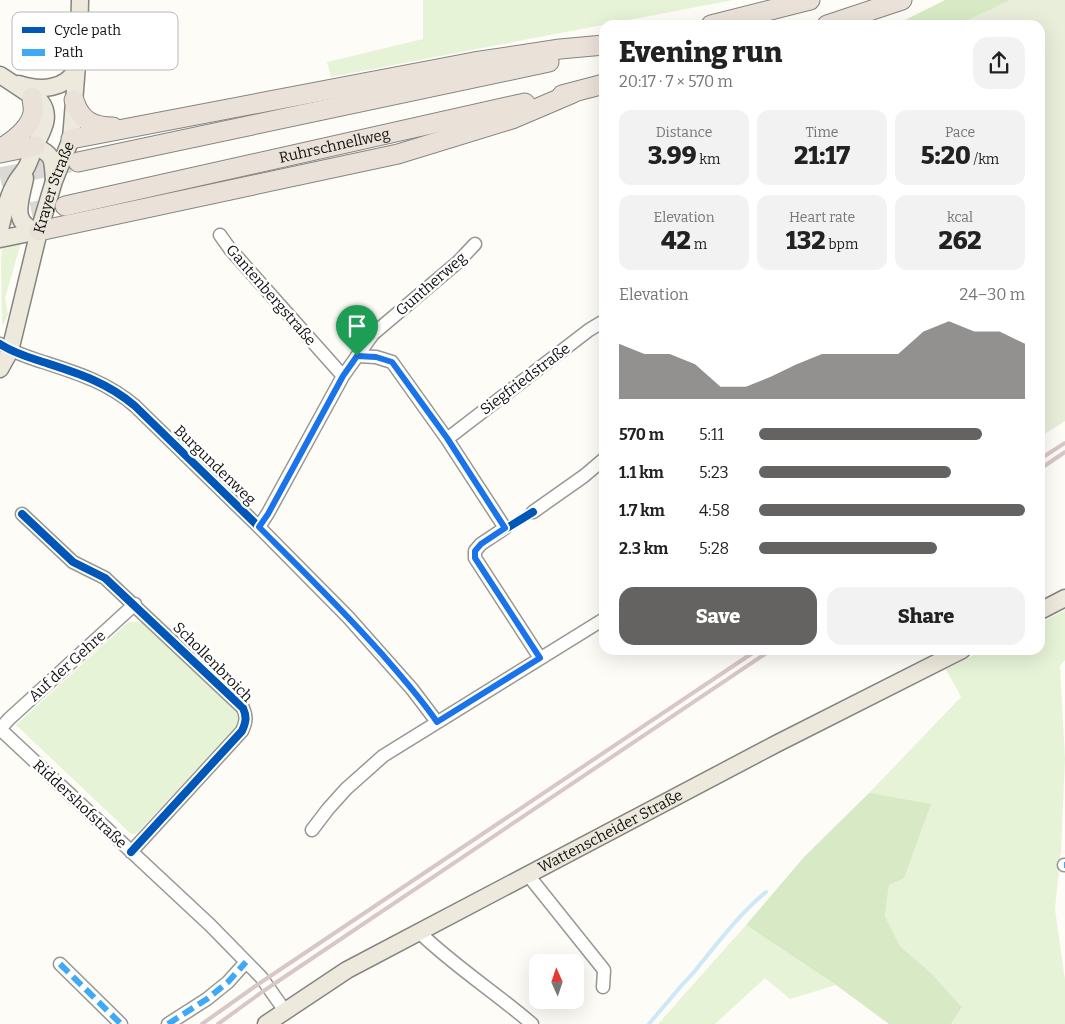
<!DOCTYPE html>
<meta charset="utf-8">
<style>
body{margin:0;font-family:Bitter,serif;background:#f2f2f2;color:#222;height:100vh;display:flex;flex-direction:column;font-size:19px;white-space:nowrap}
*{box-sizing:border-box;margin:0}
p{font-size:16px;color:#767676}
.icon{flex:none;width:28px;height:28px;fill:none;stroke:currentColor;stroke-width:2;stroke-linecap:round;stroke-linejoin:round}
.map{position:relative;flex:1;overflow:hidden}
.details{position:absolute;left:599px;top:20px;width:446px;height:635px;display:flex;flex-direction:column;background:#fff;border-radius:15px;box-shadow:0 5px 20px #0002}
.details>*{flex:none}
.needle{width:32px;rotate:357deg}
.fabs{position:absolute;left:529px;top:954px;display:grid;gap:10px}
.fabs a{display:grid;place-items:center;width:55px;height:55px;border-radius:10px;background:#fff;box-shadow:0 5px 20px #0002;font-size:25px}
.pin{position:absolute;display:grid;place-items:center;width:42px;height:42px;color:#fff;margin:-51px -21px;border-radius:50% 50% 50% 0;rotate:-45deg;box-shadow:0 0 5px #0007}
.pin .icon{rotate:45deg}
.round{display:grid;place-items:center;flex:none;width:52px;height:52px;border-radius:15px;background:#f2f2f2}
.overview{display:flex;align-items:center;justify-content:space-between;height:85px;padding:0 20px}
h1{font-size:28px;font-weight:800;line-height:38px}
.stats{display:grid;grid-template-columns:repeat(3,1fr);gap:8px;height:85px;padding:5px 20px}
.stats div{display:grid;align-content:center;border-radius:12px;background:#f2f2f2;text-align:center}
.stats b{font-size:25px;font-weight:800}
.stats small{font-size:14px;font-weight:400}
.stats p{font-size:14px}
.chart{height:140px;padding:10px 20px}
.chart p{display:flex;justify-content:space-between}
.chart svg{width:100%;height:90px;margin-top:5px;fill:#646362;opacity:.7}
.primary-button{display:flex;gap:10px;margin-top:auto;padding:10px 20px}
.primary-button a{flex:1;height:58px;border-radius:15px;background:#646362;color:#fff;font-size:20px;font-weight:800;line-height:58px;text-align:center}
.primary-button a+a{background:#f2f2f2;color:#222}
ul{padding:0 20px;list-style:none;font-size:16px}
li{display:grid;grid-template-columns:80px 60px 1fr;align-items:center;height:38px}
li i{height:12px;border-radius:6px;background:#646362}
.map>svg:first-child{display:block}
.green{fill:#e7f3d7}
.forest{fill:#d8eac5}
.cemetery{fill:#e9eedb}
.lines{fill:none;stroke-linecap:round;stroke-linejoin:round}
.stream{stroke:#cde8f7;stroke-width:4}
.highway-tunnel{stroke:#dad9d4;stroke-width:19;stroke-dasharray:19 9;stroke-linecap:butt}
.minor-casing{stroke:#979795;stroke-width:15}
.major-casing{stroke:#858482;stroke-width:19}
.highway-casing{stroke:#858482;stroke-width:21}
.minor{stroke:#fffffe;stroke-width:12}
.major{stroke:#ede9dc;stroke-width:16}
.highway{stroke:#eae1d8;stroke-width:19}
.rail{stroke:#d9c6c7;stroke-width:4}
.quiet{stroke:#3fa9f5;stroke-width:6;stroke-dasharray:12 6;stroke-linecap:butt}
.cycleway-casing{stroke:#fff;stroke-width:11}
.cycleway{stroke:#0057b8;stroke-width:8}
.route-casing{stroke:#fff;stroke-width:10}
.route{stroke:#1a73e8;stroke-width:6}
.labels{text-anchor:middle;stroke-width:5;stroke-linejoin:round;paint-order:stroke}
.street-label{font-size:15px;fill:#111;stroke:#fff}
.key{fill:#fff;stroke:#b8b8b8;stroke-width:1}
.key-label{font-size:14px;fill:#111}
</style>
<div class="map">
<svg width="1065" height="1024" viewBox="0 0 1065 1024">
<rect width="100%" height="100%" fill="#fdfcf7"/>
<path class="green" d="M423,0H733L331,77L327,62L423,39Z
M21,243L5,298L8,314L4,324L2,323L1,262L2,248Z
M1065,610V660L1060,666L1065,759L1061,851L1055,909L1065,980V1024H951L962,1007L931,973L900,946L885,916L889,885L869,793L961,697L946,669L984,650H1040V623Z
M130,622H141L144,624L236,709C240,716 239,720 236,727L138,832L135,834H131L16,725L125,625Z
M746,925L836,985L790,999L765,978L715,1024H658Z"/>
<path class="forest" d="M945,0H1017L966,25H895Z
M869,793L931,804L904,878L889,885L885,916L900,946L931,973L962,1007L951,1024H889L836,985L746,925L804,857Z"/>
<path class="cemetery" d="M1010,0H1065V421L1040,437V25H957Z"/>
<g class="lines">
<path class="stream" d="M649,1024C658,1013 667,1003 676,992C681,985 688,979 694,972C717,944 738,915 766,892"/>
<path class="highway-tunnel" d="M0,177L70,163
M4,217L60,206"/>
<g class="minor-casing">
<path id="minor" d="M220,235L230,249L343,376
M0,344C14,353 28,357 43,362C77,373 107,382 135,406L259,527L348,617L412,689L437,722
M357,356L376,357L392,362L447,439L505,528L481,544L475,551V558L540,658
M447,439L589,330L604,321
M533,512L584,476L604,459
M22,514L73,562L105,578L243,708C247,717 246,722 242,731L131,852
M259,527L268,513L343,376L373,334L458,262L475,244
M0,729L210,925L261,977L285,1011
M0,729L9,719L135,604
M312,830L328,809L346,789L383,756L604,619
M1064,865H1065
M528,875L604,970L603,987
M419,932C454,966 495,992 532,1024
M60,964L121,1024
M168,1024L207,999L228,982L246,962"/>
</g>
<g class="major-casing">
<g id="major">
<path d="M0,75L41,102C52,117 42,131 35,146C32,153 30,161 26,168C23,173 18,178 15,184C7,197 4,214 0,229"/>
<path d="M19,84C40,91 66,90 77,68"/>
<path d="M35,146C55,156 52,159 54,180"/>
<path d="M25,178C21,200 9,225 39,231"/>
<path d="M0,239L39,231"/>
<path id="s1" d="M0,369L10,351L39,231L54,181L71,139L79,41L80,0"/>
<path d="M1040,611L1065,598"/>
<path id="s2" d="M266,1024L347,970L776,744L962,650"/>
</g>
</g>
<g class="highway-casing">
<g id="highway">
<path d="M711,25L810,0"/>
<path d="M827,25L902,0"/>
<path d="M562,95L604,84"/>
<path d="M74,100C80,120 92,127 113,127"/>
<path d="M71,139L474,62L560,49L604,45"/>
<path d="M0,149C13,141 30,129 33,113C34,108 32,102 32,97"/>
<path d="M0,153L35,146"/>
<path d="M78,162L549,62"/>
<path id="s3" d="M65,206L525,103"/>
<path d="M39,231L398,154L512,119L573,93"/>
</g>
</g>
<use href="#minor" class="minor"/>
<use href="#major" class="major"/>
<use href="#highway" class="highway"/>
<path class="rail" d="M1040,459L1065,443
M1040,469L1065,452
M202,1024L257,985L757,650
M218,1024L262,992L771,650"/>
<path class="quiet" d="M1064,865H1065
M60,964L121,1024
M168,1024L207,999L228,982L246,962"/>
<g class="cycleway-casing">
<path id="cycleway" d="M0,344C14,353 28,357 43,362C77,373 107,382 135,406L259,527L348,617L412,689L437,722
M357,356L376,357L392,362L447,439L505,528
M533,512L481,544L475,551V558L540,658
M22,514L73,562L105,578L243,708C247,717 246,722 242,731L131,852"/>
</g>
<use href="#cycleway" class="cycleway"/>
</g>
<g class="lines">
<g class="route-casing">
<path id="route" d="M357,356L376,357L392,362L447,438L505,528L481,544L475,551V558L540,658L437,722C420,697 400,675 381,653C342,609 300,568 259,527L268,514L343,376Z"/>
</g>
<use href="#route" class="route"/>
</g>
<g class="labels">
<g class="street-label">
<text dy="5" stroke="none"><textPath href="#s3" startOffset="276">Ruhrschnellweg</textPath></text>
<text dy="5" stroke="none"><textPath href="#s1" startOffset="190">Krayer Straße</textPath></text>
<text transform="translate(431 284) rotate(-41)" y="5">Guntherweg</text>
<text transform="translate(271 295) rotate(49)" y="5">Gantenbergstraße</text>
<text transform="translate(525 379) rotate(-37)" y="5">Siegfriedstraße</text>
<text transform="translate(215 465) rotate(44)" y="5">Burgundenweg</text>
<text transform="translate(213 662) rotate(45)" y="5">Schollenbroich</text>
<text transform="translate(67 666) rotate(-42)" y="5">Auf der Gehre</text>
<text transform="translate(80 804) rotate(43)" y="5">Riddershofstraße</text>
<text dy="5" stroke="none"><textPath href="#s2" startOffset="395">Wattenscheider Straße</textPath></text>
</g>
</g>
<rect x="12" y="12" width="166" height="58" rx="8" class="key"/>
<rect x="22" y="27" width="23" height="6" fill="#0057b8"/>
<rect x="22" y="49" width="23" height="7" fill="#3fa9f5"/>
<g class="key-label">
<text x="54" y="35">Cycle path</text>
<text x="54" y="57">Path</text>
</g>
</svg>
<div class="fabs">
<a><svg class="needle" viewBox="-14 -14 28 28"><path d="M0-13l5 13h-10z" fill="#e53935"/><path d="M0 13l5-13h-10z" fill="#767676"/></svg></a>
</div>
<div class="pin" style="left:357px;top:356px;background:#1e9e55"><svg class="icon" aria-label="arrive" viewBox="0 0 24 24"><path d="M6 21V4h12l-3 4 3 4H6"/></svg></div>
<section class="details">
<div class="overview"><div><h1>Evening run</h1><p>20:17 · 7 × 570 m</p></div><a class="round"><svg class="icon" aria-label="share" viewBox="0 0 24 24"><path d="M12 15V3M7 8l5-5 5 5M5 13v7h14v-7"/></svg></a></div>
<div class="stats">
<div><p>Distance</p><b>3.99<small> km</small></b></div>
<div><p>Time</p><b>21:17</b></div>
<div><p>Pace</p><b>5:20<small> /km</small></b></div>
</div>
<div class="stats">
<div><p>Elevation</p><b>42<small> m</small></b></div>
<div><p>Heart rate</p><b>132<small> bpm</small></b></div>
<div><p>kcal</p><b>262</b></div>
</div>
<div class="chart"><p><span>Elevation</span>24–30 m</p>
<svg viewBox="0 0 160 44" preserveAspectRatio="none"><path d="M0 44V17L10 22L20 22L30 27L40 38L50 38L60 33L70 27L80 22L90 22L100 22L110 22L120 11L130 6L140 11L150 11L160 17V44z"/></svg>
</div>
<ul>
<li><b>570 m</b>5:11<i style="width:84%"></i></li>
<li><b>1.1 km</b>5:23<i style="width:72%"></i></li>
<li><b>1.7 km</b>4:58<i style="width:100%"></i></li>
<li><b>2.3 km</b>5:28<i style="width:67%"></i></li>
</ul>
<div class="primary-button"><a>Save</a><a>Share</a></div>
</section>
</div>
